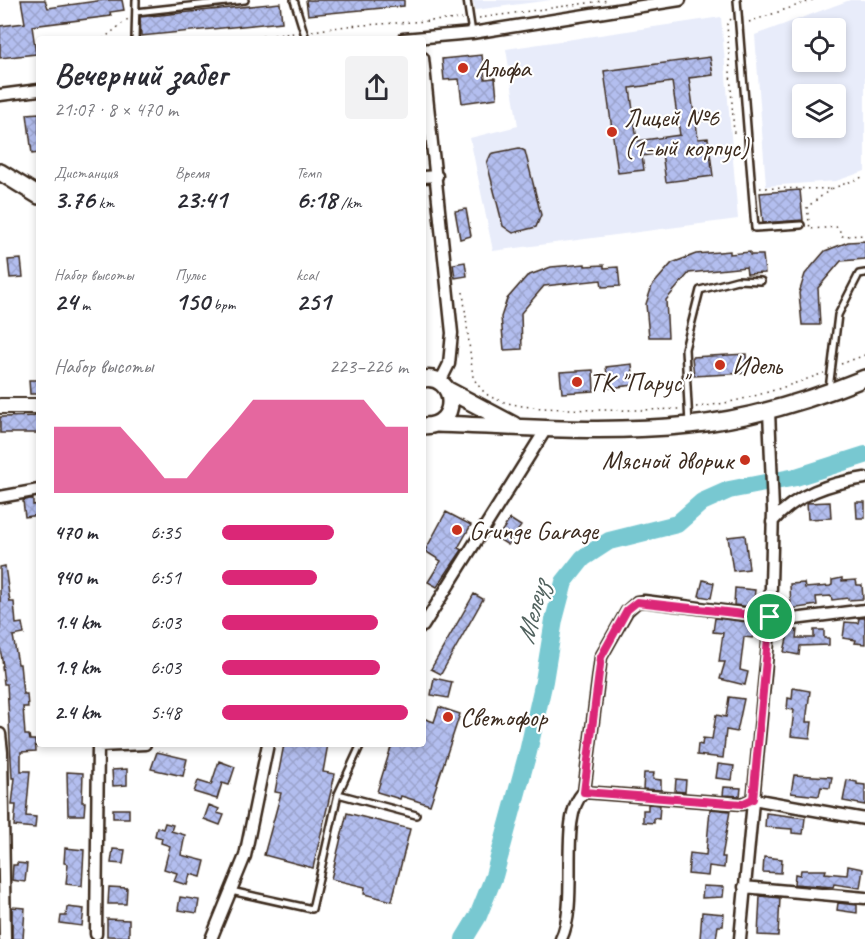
<!DOCTYPE html>
<html lang="ru">
<meta charset="utf-8">
<style>
body{margin:0;font-family:Caveat,sans-serif;background:#f2f2f3;color:#2b2b33;height:100vh;display:flex;flex-direction:column;font-size:22px;white-space:nowrap}
*{box-sizing:border-box;margin:0}
p{font-size:20px;color:#7c7c81}
.icon{flex:none;width:33px;height:33px;fill:none;stroke:currentColor;stroke-width:2;stroke-linecap:round;stroke-linejoin:round}
.map{position:relative;flex:1;overflow:hidden}
.side{position:absolute;left:36px;top:36px;width:390px;height:711px;display:flex;flex-direction:column;background:#fff;border-radius:6px;box-shadow:0 3px 9px #0003}
.side>*{flex:none}
.controls{position:absolute;left:792px;top:18px;display:grid;gap:12px}
.controls a{display:grid;place-items:center;width:54px;height:54px;border-radius:6px;background:#fff;box-shadow:0 3px 9px #0003;font-size:30px}
.pin{position:absolute;display:grid;place-items:center;width:51px;height:51px;color:#fff;margin:-26px;border:3px solid #fff;border-radius:50%;box-shadow:0 2px 6px #0007}
.round{display:grid;place-items:center;flex:none;width:63px;height:63px;border-radius:6px;background:#f2f2f3}
.summary{display:flex;align-items:center;justify-content:space-between;height:102px;padding:0 18px}
h1{font-size:33px;font-weight:700;line-height:45px}
.stats{display:grid;grid-template-columns:repeat(3,1fr);gap:9px;height:102px;padding:6px 18px}
.stats div{display:grid;align-content:center}
.stats b{font-size:26px;font-weight:700}
.stats small{font-size:16px;font-weight:400}
.stats p{font-size:16px}
.chart{height:168px;padding:12px 18px}
.chart p{display:flex;justify-content:space-between}
.chart svg{width:100%;height:108px;margin-top:6px;fill:#db2777;opacity:.7}
ul{padding:0 18px;list-style:none;font-size:20px}
li{display:grid;grid-template-columns:96px 72px 1fr;align-items:center;height:45px}
li i{height:15px;border-radius:8px;background:#db2777}
.map>svg:first-child{display:block}
.built{fill:#e8ecfa;fill-rule:evenodd}
.lines{fill:none;stroke-linecap:round;stroke-linejoin:round}
.river{stroke:#78c8d1;stroke-width:18}
.building{fill:url(#building-cross-hatch);stroke:#3b2a1e;stroke-width:1.5;fill-rule:evenodd}
.service-casing{stroke:#3b2a1e;stroke-width:10}
.minor-casing{stroke:#3b2a1e;stroke-width:15}
.tertiary-casing{stroke:#3b2a1e;stroke-width:18}
.secondary-casing{stroke:#3b2a1e;stroke-width:20}
.path{stroke:#3b2a1e;stroke-width:1.5;stroke-dasharray:1.5 4.5;stroke-linecap:butt}
.service{stroke:#fff;stroke-width:5}
.minor{stroke:#fff;stroke-width:10}
.tertiary{stroke:#fff;stroke-width:14}
.secondary{stroke:#fff;stroke-width:15}
.route-casing{stroke:#fff;stroke-width:12}
.route{stroke:#db2777;stroke-width:8}
.poi-dot{fill:#c8321e;stroke:#fff;stroke-width:2}
.labels{text-anchor:middle;stroke-width:4.5;stroke-linejoin:round;paint-order:stroke}
.poi-label{font-size:26px;fill:#3b2a1e;stroke:#fff;text-anchor:start}
.water-label{font-size:27px;font-style:italic;fill:#50615d;stroke:#fff}
</style>
<div class="map">
<svg width="865" height="939" viewBox="0 0 865 939">
<defs>
<pattern id="building-cross-hatch" width="8" height="8" patternUnits="userSpaceOnUse" patternTransform="scale(1.5)"><rect width="8" height="8" fill="#b3beef"/><path d="M0 0l8 8M0 8l8-8" fill="none" stroke="#9ba3cc"/></pattern>
</defs>
<rect width="100%" height="100%" fill="#fff"/>
<filter id="ink" filterUnits="userSpaceOnUse"><feTurbulence type="fractalNoise" baseFrequency=".0167" numOctaves="2"/><feDisplacementMap in="SourceGraphic" scale="12" xChannelSelector="R" yChannelSelector="G"/><feConvolveMatrix kernelMatrix="1 2 1 2 8 2 1 2 1" color-interpolation-filters="sRGB"/></filter>
<g filter="url(#ink)">
<path class="built" d="M473,0H552L475,10Z
M850,0H865V171L836,181L766,186L755,35ZM802,28H836V62H802ZM802,94H836V128H802Z
M721,17L738,219L493,251L470,138L518,126L506,49Z"/>
<g class="lines">
<path class="river" d="M464,939L478,916L494,876L528,752L544,681L554,620L564,582L583,558L609,541L677,524L702,502L729,490L796,477L865,455"/>
</g>
<path class="building" d="M21,0H45L48,8L104,0H122L124,10L110,12L111,16L32,26L36,54L0,58V26L25,23Z
M306,0H404V6L308,15Z
M280,3L282,22L141,36L140,17Z
M482,55L485,79L495,78L497,98L462,103L459,79L444,80L442,59Z
M710,57L713,75L689,78L694,114L706,112L707,120L696,122L698,139L708,138L713,176L666,182L662,153L642,156L644,170L618,173L604,71ZM672,82L680,135L637,141L630,88Z
M39,113V153L32,154L27,114Z
M519,148L525,151L541,215L536,227L513,233L503,226L487,163L491,154L494,153Z
M800,190L803,220L763,223L760,193Z
M466,209L471,236L460,239L455,211Z
M865,241V259L841,261L818,288L820,325H802L799,293L805,274L825,251L848,242Z
M730,251V254L750,252V255H763L765,273L747,274L746,267L689,273L666,300L668,337H649L646,304L652,286L672,263L696,254Z
M21,259L23,277L10,278L8,260Z
M465,262L467,276L455,278L453,264Z
M585,264V266L604,265V268L618,267L620,286L602,287L601,280L544,286L521,313L522,349L504,350L501,317L507,299L527,276L551,267Z
M746,354L747,373L694,376L692,357Z
M632,364L634,385L609,388L606,367Z
M593,370L594,391L562,393L560,372Z
M29,380H39V394H30Z
M38,416L39,433H0V417Z
M29,499H33V505L39,504V515L25,517L23,501Z
M830,502L831,518L808,519L807,503Z
M856,502H865V518H857Z
M446,512L471,525L458,548L462,550L437,587L428,582L441,561L425,551Z
M510,519L521,526L508,545L497,538Z
M745,535L749,569L733,571L728,537Z
M5,566L10,602H14L16,624L22,623L24,634L13,636L18,664H20L23,694H27L28,707H23L25,735H29L30,740H35L36,751L21,752V771H30L26,816L36,817L35,828L14,826L16,805H12L15,778H12L7,684H4L2,666H3L0,647V567Z
M842,578V581L856,580L857,585H862L863,599L848,600V598L832,600L831,596L816,597L817,605L791,609L790,584L804,583L805,588L830,586L832,585V580Z
M703,580L714,583L711,598L699,596Z
M735,588L755,590L753,607L734,605Z
M474,594L483,599L441,674L431,669Z
M715,618L755,623L753,638L744,637L740,670L748,672L745,685L720,679L725,662H719L723,633L713,632Z
M859,618H865V644L855,643L856,640L843,638L845,622L858,623Z
M789,629L797,630L796,638H814V630H824V638H829V645L800,646L799,655L784,652Z
M434,678L452,682L448,698L431,695Z
M793,688L810,691L806,722H812L810,738L791,736L794,710L787,709L788,698L792,699Z
M729,697L744,699L737,732L726,730L723,758L697,755L698,744L702,745L703,738L712,739L716,715L726,717Z
M439,707L460,714L430,805L401,796L400,799L377,792L392,744H423V718L434,722Z
M284,744H328L323,772L335,774L313,868L264,855L281,793L275,792Z
M157,752L187,759L183,776L151,769Z
M219,761L235,767L229,785L222,783L217,799L194,792L198,781L211,785Z
M718,764L734,766L732,780L716,778Z
M127,769V785L113,786L112,770Z
M67,772L83,773L82,802H85L84,815H68Z
M644,773H654L653,779L661,780V790L643,789Z
M794,775L832,777L830,788L821,787L819,796L791,793Z
M676,779L686,780L685,792L675,791Z
M847,780L857,782V784L865,785V805L843,801Z
M724,787L741,788L740,796L723,795Z
M648,804L660,805L659,819L654,818V823L643,822V810H648Z
M209,805L219,809L217,813L224,815L220,825L204,819Z
M113,809H129V818H113Z
M710,809L730,811L722,857H725L724,868L709,866L708,876L688,874L690,853L706,855Z
M347,813L410,829L392,901L364,894L365,887L331,879Z
M766,813L805,818L803,834L792,833V829L765,827Z
M165,823L173,825L171,831L185,835L181,855L205,861L201,877L190,874L187,885L174,881L177,873L164,869L170,846L161,843L162,838L155,836L157,827L163,829Z
M65,848L84,850L82,886L66,884L68,864L64,863Z
M113,849L125,850L123,864L111,863Z
M764,857L782,859L781,873L763,872Z
M17,863L27,864L25,882L12,880L13,865H17Z
M848,866L863,869L860,888L834,884L833,887L794,884L795,874L800,875L801,870H826L825,873L847,875Z
M703,886L724,887L723,897L702,898Z
M109,887L127,888L126,904H108Z
M760,896L780,898L778,936L758,935Z
M180,897L199,900L197,913L178,910Z
M838,903L857,905V913L837,910Z
M12,907L25,908L23,939H12Z
M67,907L84,909L82,926L60,923L61,916H66Z
M702,912L724,914L723,926H718L716,939H700Z
M107,919L129,920V937L107,936Z"/>
<g class="lines">
<g class="service-casing">
<path id="service" d="M294,0L306,39
M467,0L472,33
M737,0L755,228L801,225
M136,12L245,0
M135,39L136,0
M829,389L838,315L859,274L865,273
M689,424L685,349L700,290L737,280L761,281
M338,794L416,815
M231,891L312,909L338,794L361,744"/>
</g>
<g class="minor-casing">
<path id="minor" d="M403,39L472,33L680,0
M423,58L452,333L449,364L440,382
M0,95L39,90
M423,177L437,176
M0,497L39,490
M772,522C796,494 830,483 865,478
M770,622L865,610
M423,626L546,429
M0,734L2,752L5,939
M98,746L145,744
M584,792L601,657L627,611L637,602L644,601L770,617
M584,792L742,804L753,799L865,819
M744,887L865,898
M96,934L98,744
M211,939L245,856L268,744
M561,939C580,901 557,816 584,792
M740,939L770,622L773,510L769,411"/>
</g>
<g class="tertiary-casing">
<path id="tertiary" d="M0,406H39"/>
</g>
<g class="secondary-casing">
<path id="secondary" d="M0,172L39,196
M423,379C456,373 462,427 423,426
M448,390L514,425
M437,424C521,427 606,434 689,425C750,419 808,401 865,378"/>
</g>
<path class="path" d="M479,18L609,0
M731,19L727,24L734,134
M749,22L813,0
M312,31L347,26L462,19
M103,39L128,19
M238,39L295,33
M760,188L831,189L865,176
M831,189L807,207L810,229L838,227L842,236L865,235
M463,292L473,377C477,384 483,393 491,397C515,408 542,408 568,409C605,411 642,410 679,409
M841,364L865,355
M696,407C740,403 782,388 824,373"/>
<use href="#service" class="service"/>
<use href="#minor" class="minor"/>
<use href="#tertiary" class="tertiary"/>
<use href="#secondary" class="secondary"/>
</g>
</g>
<g class="lines" filter="url(#ink)">
<g class="route-casing">
<path id="route" d="M637,602L770,617L753,799L742,804L584,792L601,657L627,610Z"/>
</g>
<use href="#route" class="route"/>
</g>
<g class="poi-dot">
<circle cx="463" cy="68" r="6"/>
<circle cx="612" cy="132" r="6"/>
<circle cx="720" cy="365" r="6"/>
<circle cx="577" cy="382" r="6"/>
<circle cx="745" cy="460" r="6"/>
<circle cx="457" cy="530" r="6"/>
<circle cx="448" cy="717" r="6"/>
</g>
<g class="labels">
<g class="poi-label">
<text x="475" y="77">Альфа</text>
<text x="624" y="126">Лицей №6<tspan x="624" dy="30">(1-ый корпус)</tspan></text>
<text x="732" y="374">Идель</text>
<text x="589" y="391">ТК "Парус"</text>
<text x="733" y="469" text-anchor="end">Мясной дворик</text>
<text x="469" y="539">Grunge Garage</text>
<text x="460" y="726">Светофор</text>
</g>
<g class="water-label">
<text transform="translate(532 612) rotate(-76)" y="9">Мелеуз</text>
</g>
</g>
</svg>
<div class="controls">
<a><svg class="icon" aria-label="locate" viewBox="0 0 24 24"><circle cx="12" cy="12" r="6"/><path d="M12 2v4M12 18v4M2 12h4M18 12h4"/></svg></a>
<a><svg class="icon" aria-label="layers" viewBox="0 0 24 24"><path d="M12 4l9 5-9 5-9-5zM3 14l9 5 9-5"/></svg></a>
</div>
<div class="pin" style="left:770px;top:617px;background:#1e9e55"><svg class="icon" aria-label="arrive" viewBox="0 0 24 24"><path d="M6 21V4h12l-3 4 3 4H6"/></svg></div>
<section class="side">
<div class="summary"><div><h1>Вечерний забег</h1><p>21:07 · 8 × 470 m</p></div><a class="round"><svg class="icon" aria-label="share" viewBox="0 0 24 24"><path d="M12 15V3M7 8l5-5 5 5M5 13v7h14v-7"/></svg></a></div>
<div class="stats">
<div><p>Дистанция</p><b>3.76<small> km</small></b></div>
<div><p>Время</p><b>23:41</b></div>
<div><p>Темп</p><b>6:18<small> /km</small></b></div>
</div>
<div class="stats">
<div><p>Набор высоты</p><b>24<small> m</small></b></div>
<div><p>Пульс</p><b>150<small> bpm</small></b></div>
<div><p>kcal</p><b>251</b></div>
</div>
<div class="chart"><p><span>Набор высоты</span>223–226 m</p>
<svg viewBox="0 0 160 44" preserveAspectRatio="none"><path d="M0 44V17L10 17L20 17L30 17L40 27L50 38L60 38L70 27L80 17L90 6L100 6L110 6L120 6L130 6L140 6L150 17L160 17V44z"/></svg>
</div>
<ul>
<li><b>470 m</b>6:35<i style="width:60%"></i></li>
<li><b>940 m</b>6:51<i style="width:51%"></i></li>
<li><b>1.4 km</b>6:03<i style="width:84%"></i></li>
<li><b>1.9 km</b>6:03<i style="width:85%"></i></li>
<li><b>2.4 km</b>5:48<i style="width:100%"></i></li>
</ul>
</section>
</div>
